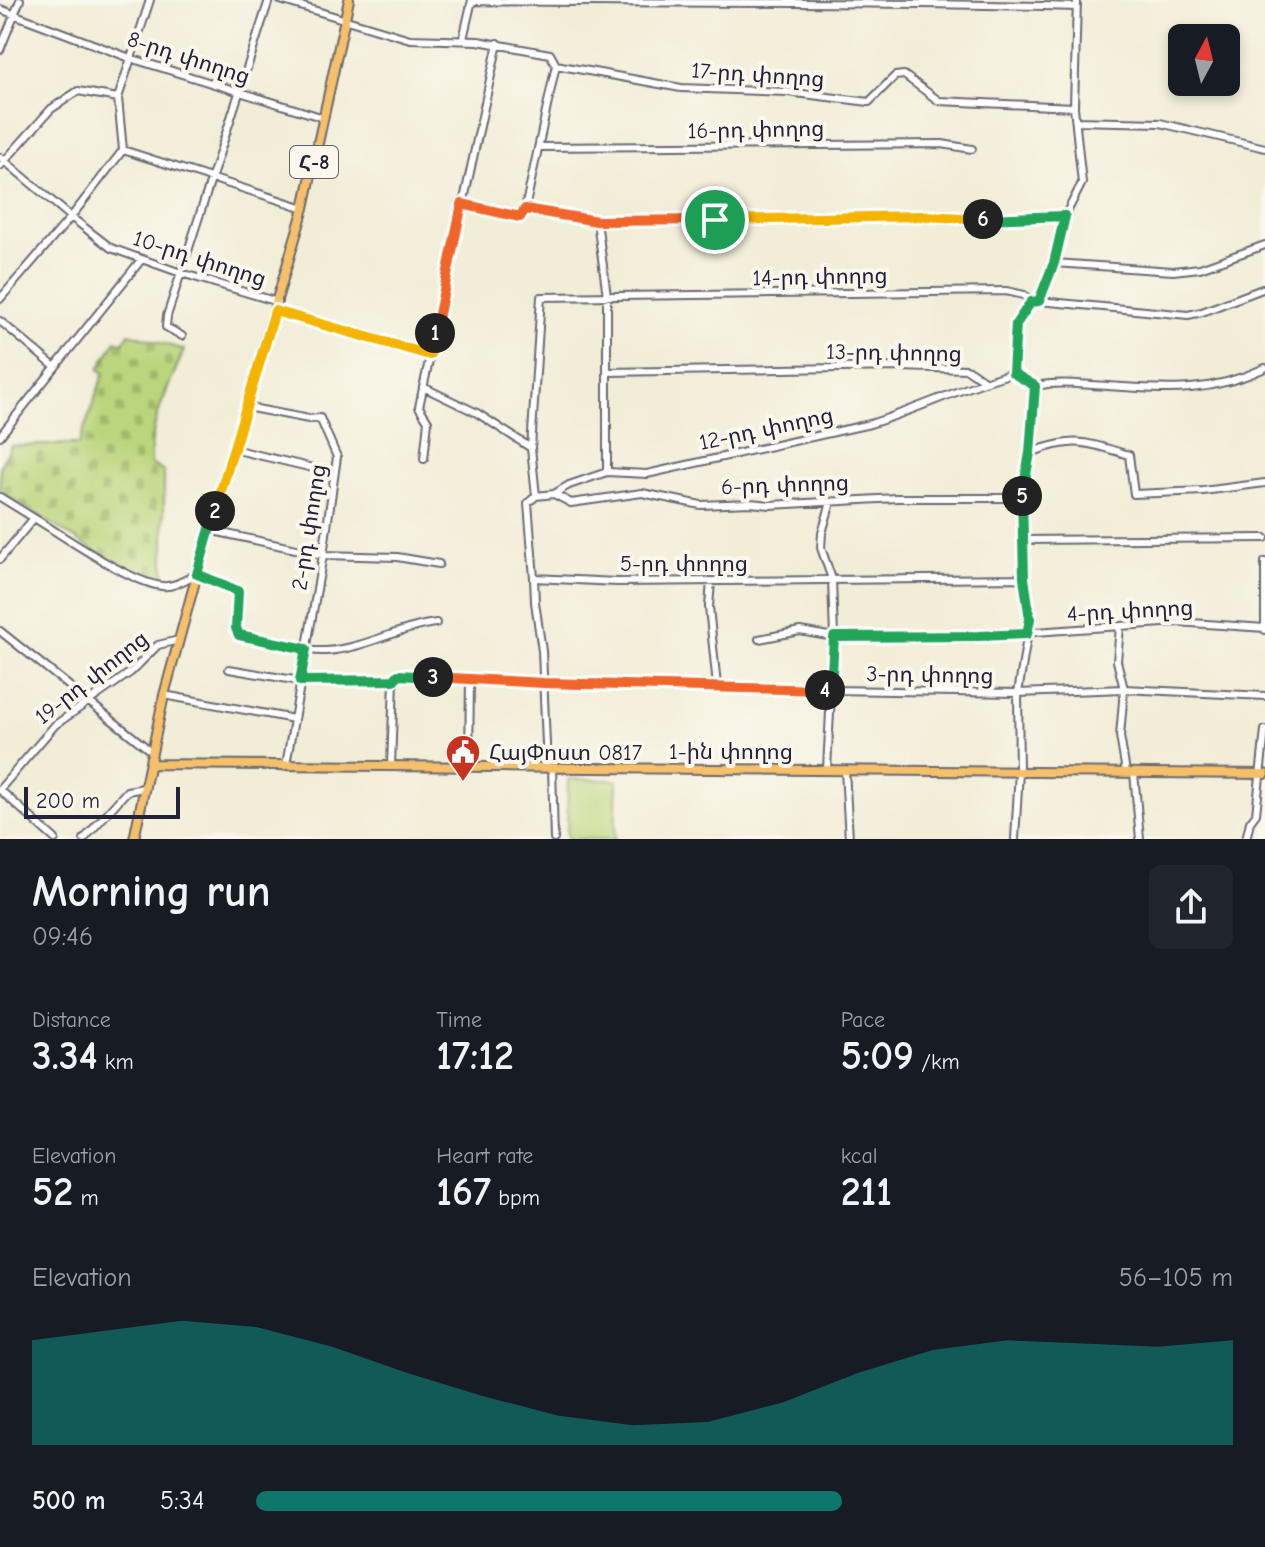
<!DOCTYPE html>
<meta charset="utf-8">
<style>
body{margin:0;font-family:"Comic Neue","Noto Sans Armenian",sans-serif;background:#20242c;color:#f1f3f6;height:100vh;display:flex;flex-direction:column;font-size:30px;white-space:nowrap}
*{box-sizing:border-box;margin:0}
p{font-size:26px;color:#9ea1a6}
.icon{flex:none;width:44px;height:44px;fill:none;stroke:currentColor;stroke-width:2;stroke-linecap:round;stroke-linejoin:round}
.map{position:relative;height:839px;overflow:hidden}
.sheet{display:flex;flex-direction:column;background:#171b24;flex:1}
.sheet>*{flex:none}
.needle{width:52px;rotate:7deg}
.buttons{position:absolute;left:1168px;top:24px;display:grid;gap:16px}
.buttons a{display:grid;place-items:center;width:72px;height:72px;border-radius:12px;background:#171b24;box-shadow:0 4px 12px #0003;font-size:40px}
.scale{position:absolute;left:24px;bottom:20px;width:156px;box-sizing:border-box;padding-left:8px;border:4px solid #22223b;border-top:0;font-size:22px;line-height:28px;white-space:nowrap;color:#22223b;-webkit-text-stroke:6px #fbf7ec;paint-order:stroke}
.pin{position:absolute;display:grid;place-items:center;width:68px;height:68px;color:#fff;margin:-34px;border:4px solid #fff;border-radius:50%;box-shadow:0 2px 8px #0007}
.km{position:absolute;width:40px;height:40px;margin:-20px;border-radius:50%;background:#222;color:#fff;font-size:22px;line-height:40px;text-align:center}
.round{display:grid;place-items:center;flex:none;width:84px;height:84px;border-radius:12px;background:#20242c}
.headline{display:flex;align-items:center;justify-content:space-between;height:136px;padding:0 32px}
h1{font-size:44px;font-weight:600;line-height:60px}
.figures{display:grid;grid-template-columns:repeat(3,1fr);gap:12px;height:136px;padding:8px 32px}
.figures div{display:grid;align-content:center}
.figures b{font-size:40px;font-weight:600}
.figures small{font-size:22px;font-weight:400}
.figures p{font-size:22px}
.chart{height:224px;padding:16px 32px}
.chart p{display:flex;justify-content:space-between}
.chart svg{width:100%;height:144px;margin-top:8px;fill:#0f766e;opacity:.7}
ul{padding:0 32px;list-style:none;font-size:26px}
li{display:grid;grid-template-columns:128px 96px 1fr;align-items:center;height:60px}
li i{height:20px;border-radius:10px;background:#0f766e}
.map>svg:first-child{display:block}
.cemetery{fill:url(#cemetery-stones);stroke:#6e7c5b;stroke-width:2}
.pitch{fill:#bad57b;stroke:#6e7c5b;stroke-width:2}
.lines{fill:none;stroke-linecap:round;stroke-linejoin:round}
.minor-casing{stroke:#6b6972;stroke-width:10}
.major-casing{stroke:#6b6972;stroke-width:12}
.minor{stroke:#fff;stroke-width:6}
.major{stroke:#f6c06b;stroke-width:8}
.split-1-casing{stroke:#fff;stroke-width:16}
.split-2-casing{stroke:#fff;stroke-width:16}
.split-3-casing{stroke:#fff;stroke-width:16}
.split-4-casing{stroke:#fff;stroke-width:16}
.split-5-casing{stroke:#fff;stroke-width:16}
.split-6-casing{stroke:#fff;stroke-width:16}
.split-7-casing{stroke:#fff;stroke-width:16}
.split-1{stroke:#f0652b;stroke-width:10}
.split-2{stroke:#f5b400;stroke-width:10}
.split-3{stroke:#22a559;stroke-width:10}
.split-4{stroke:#f0652b;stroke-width:10}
.split-5{stroke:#22a559;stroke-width:10}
.split-6{stroke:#22a559;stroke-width:10}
.split-7{stroke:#f5b400;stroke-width:10}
.labels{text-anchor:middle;stroke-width:8;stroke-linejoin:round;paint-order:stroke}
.shield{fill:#fbf7ec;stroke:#636270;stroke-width:2}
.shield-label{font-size:20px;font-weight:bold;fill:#22223b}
.street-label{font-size:22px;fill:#22223b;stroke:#fbf7ec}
.poi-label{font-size:22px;fill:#22223b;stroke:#fbf7ec;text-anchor:start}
</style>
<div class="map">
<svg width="1265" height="839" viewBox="0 0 1265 839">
<defs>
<pattern id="cemetery-stones" width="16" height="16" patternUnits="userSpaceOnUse" patternTransform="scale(2)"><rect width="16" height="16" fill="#bad57b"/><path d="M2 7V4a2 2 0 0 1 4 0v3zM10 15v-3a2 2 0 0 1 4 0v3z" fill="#a0b76b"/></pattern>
</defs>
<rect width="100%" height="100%" fill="#fbf7ec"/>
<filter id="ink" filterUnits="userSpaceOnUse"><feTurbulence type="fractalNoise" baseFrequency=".0125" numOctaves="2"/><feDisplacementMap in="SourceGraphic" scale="16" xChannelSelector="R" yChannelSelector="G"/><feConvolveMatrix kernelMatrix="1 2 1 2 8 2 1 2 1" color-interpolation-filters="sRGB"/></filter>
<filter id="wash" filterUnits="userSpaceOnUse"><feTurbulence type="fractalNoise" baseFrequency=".006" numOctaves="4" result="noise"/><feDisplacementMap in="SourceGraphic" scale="32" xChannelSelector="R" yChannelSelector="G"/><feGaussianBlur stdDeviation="1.8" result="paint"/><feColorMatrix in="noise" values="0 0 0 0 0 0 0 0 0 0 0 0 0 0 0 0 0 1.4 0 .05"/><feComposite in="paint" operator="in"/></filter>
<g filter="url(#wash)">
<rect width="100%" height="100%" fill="#f2edd7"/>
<path class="cemetery" d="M129,333L184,350C169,387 148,424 151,464L164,472V584L123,569L0,491V466L11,446L79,444L104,373L99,369L116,340L123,343Z"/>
<path class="pitch" d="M568,779L617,780L615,839H567Z"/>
</g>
<g filter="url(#ink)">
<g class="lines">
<g class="minor-casing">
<path id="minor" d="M150,0L118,98L123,150L304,208
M280,0L410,39L478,41L550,54L556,65
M472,1C673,4 875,1 1076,7
M0,9L130,58L324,118
M463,39L472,0
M0,50L20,0
M556,65L681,88L787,92L869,102L895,76L904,75L939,101L1074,107
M1076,121L1160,123L1265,148
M539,147L942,144L972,149
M0,157L71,217L111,248L181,273L278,302
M0,166L51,109L78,91L118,98
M462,204L520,217L525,209L556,65
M525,209L597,221L923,216L998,220L1065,216
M597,221L607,296V472
M1054,263L1173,271L1200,268L1265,245
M0,299L71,217L123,150
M1039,301L1188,315L1202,312L1265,288
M275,311L430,355
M0,321L55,367
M182,336L166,327L167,316L269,0
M607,372L899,367L967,369L983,380
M1013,373L1016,324L1031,302L1039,301L1054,263L1065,216L1082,183L1074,107L1077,0
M423,387L477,413L531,448
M246,407L309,419L320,418L337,457L323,555L286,765
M0,436L141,260
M233,449L334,473
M1030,453C1075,436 1085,442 1129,455L1134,494L1203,491L1265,483
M424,459L428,421L419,407L498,43
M554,494L571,503L642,493L701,505L750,503L770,505L897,498H1022
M536,496L531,448L541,297L1006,291L1024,295L1031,302
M0,497L34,518L0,559
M34,518C64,536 129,582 162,586C174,588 187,578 197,574L235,588L238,591L236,628L239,635C267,641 298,652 326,651C364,649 399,627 436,623
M209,530L323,555L397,557L439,564
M1023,540L1265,538
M534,578L528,503L536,496L554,494L569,485L607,472L647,474L870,424C919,409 964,386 1013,373L1035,386C1060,381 1083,385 1108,386C1168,390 1209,394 1265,368
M711,581L709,607L717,686
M1120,627L1117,661L1124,689L1120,736L1126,772
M1265,630V562
M0,631L152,752
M759,639L800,631L834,637L979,636L1177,622L1265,628
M229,669L300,681L394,680L398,675L543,683L831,690L1018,693L1124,689L1265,696
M164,695L294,719
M469,765L470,678
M391,766L394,680
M547,767L542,651L535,602L534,578L617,582L1024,578
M552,767L554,839
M827,769L834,637L832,579L821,548L822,533L831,502
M845,770L849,839
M1134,773L1140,839
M0,789L55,725L131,672L158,645L179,640
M0,790L55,839
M84,839L127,791L144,788
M1015,839L1019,771L1018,693L1030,619L1024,578L1022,498L1030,453L1035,386
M1246,839L1250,822L1256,814L1265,730"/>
</g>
<g class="major-casing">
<path id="major" d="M150,764L1265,774
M134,839L164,695L209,530L304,208L349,0"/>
</g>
<use href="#minor" class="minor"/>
<use href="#major" class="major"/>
</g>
</g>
<g class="lines" filter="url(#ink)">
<g class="split-1-casing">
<path id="split-1" d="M435,333L462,204L520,217L525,209L597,221L715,220"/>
</g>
<g class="split-2-casing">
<path id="split-2" d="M215,511L275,311L430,355L435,333"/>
</g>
<g class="split-3-casing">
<path id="split-3" d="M215,511L197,574L238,591L236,628L239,635L306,649L300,681L394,680L398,675L433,677"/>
</g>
<g class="split-4-casing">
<path id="split-4" d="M433,677L543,683L825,690"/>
</g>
<g class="split-5-casing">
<path id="split-5" d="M825,690H831L834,637L979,636L1027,634L1030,619L1024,578L1022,496"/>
</g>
<g class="split-6-casing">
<path id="split-6" d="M983,219L1065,216L1054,263L1039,301L1031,302L1016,324L1013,373L1035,386L1030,453L1022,496"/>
</g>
<g class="split-7-casing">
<path id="split-7" d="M715,220L923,216L983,219"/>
</g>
<use href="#split-1" class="split-1"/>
<use href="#split-2" class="split-2"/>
<use href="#split-3" class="split-3"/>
<use href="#split-4" class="split-4"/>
<use href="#split-5" class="split-5"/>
<use href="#split-6" class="split-6"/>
<use href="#split-7" class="split-7"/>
</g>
<defs>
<g id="civic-pin" transform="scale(1.8)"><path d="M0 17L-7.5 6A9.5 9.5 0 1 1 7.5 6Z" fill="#c8321e" stroke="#fbf7ec"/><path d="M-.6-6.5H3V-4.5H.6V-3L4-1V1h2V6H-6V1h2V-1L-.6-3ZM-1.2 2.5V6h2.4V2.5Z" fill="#fff"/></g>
</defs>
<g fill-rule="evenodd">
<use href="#civic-pin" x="463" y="752"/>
</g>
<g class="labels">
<rect class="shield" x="290" y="146" width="48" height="32" rx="6"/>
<g class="shield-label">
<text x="314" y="169">Հ-8</text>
</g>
<g class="street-label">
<text transform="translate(189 57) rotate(18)" y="8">8-րդ փողոց</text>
<text transform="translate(758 74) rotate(4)" y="8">17-րդ փողոց</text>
<text transform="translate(756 129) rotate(-1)" y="8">16-րդ փողոց</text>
<text transform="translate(200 258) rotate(18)" y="8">10-րդ փողոց</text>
<text transform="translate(820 276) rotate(-1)" y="8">14-րդ փողոց</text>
<text transform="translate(894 352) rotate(1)" y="8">13-րդ փողոց</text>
<text transform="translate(766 428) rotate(-12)" y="8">12-րդ փողոց</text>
<text transform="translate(785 484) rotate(-2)" y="8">6-րդ փողոց</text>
<text transform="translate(308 527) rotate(-81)" y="8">2-րդ փողոց</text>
<text x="684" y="571">5-րդ փողոց</text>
<text transform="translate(1130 610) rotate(-3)" y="8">4-րդ փողոց</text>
<text transform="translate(930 674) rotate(1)" y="8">3-րդ փողոց</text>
<text transform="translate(91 677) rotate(-38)" y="8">19-րդ փողոց</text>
<text x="731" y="759">1-ին փողոց</text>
</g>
<g class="poi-label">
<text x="489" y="760">ՀայՓոստ 0817</text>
</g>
</g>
</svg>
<div class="buttons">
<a><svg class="needle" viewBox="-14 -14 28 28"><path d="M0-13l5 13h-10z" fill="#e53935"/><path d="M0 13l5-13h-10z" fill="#9ea1a6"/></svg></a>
</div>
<div class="scale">200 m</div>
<div class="pin" style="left:715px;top:220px;background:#1e9e55"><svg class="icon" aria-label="arrive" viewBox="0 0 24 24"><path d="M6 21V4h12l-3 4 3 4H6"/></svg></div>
<b class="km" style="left:435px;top:333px">1</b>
<b class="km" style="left:215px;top:511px">2</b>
<b class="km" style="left:433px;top:677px">3</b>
<b class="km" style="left:825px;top:690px">4</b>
<b class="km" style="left:1022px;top:496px">5</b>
<b class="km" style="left:983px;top:219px">6</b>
</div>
<section class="sheet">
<div class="headline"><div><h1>Morning run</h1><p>09:46</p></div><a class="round"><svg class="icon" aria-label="share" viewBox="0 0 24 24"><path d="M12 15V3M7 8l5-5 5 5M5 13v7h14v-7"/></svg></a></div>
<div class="figures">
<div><p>Distance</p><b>3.34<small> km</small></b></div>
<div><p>Time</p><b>17:12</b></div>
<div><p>Pace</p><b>5:09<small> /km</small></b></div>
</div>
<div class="figures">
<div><p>Elevation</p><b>52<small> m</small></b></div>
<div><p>Heart rate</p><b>167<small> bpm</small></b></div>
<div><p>kcal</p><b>211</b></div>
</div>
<div class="chart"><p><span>Elevation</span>56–105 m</p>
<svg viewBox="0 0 160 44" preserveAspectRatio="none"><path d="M0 44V12L10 9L20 6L30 8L40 14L50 22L60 29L70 35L80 38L90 37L100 31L110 22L120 15L130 12L140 13L150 14L160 12V44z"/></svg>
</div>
<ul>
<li><b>500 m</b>5:34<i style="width:60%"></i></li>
</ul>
</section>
